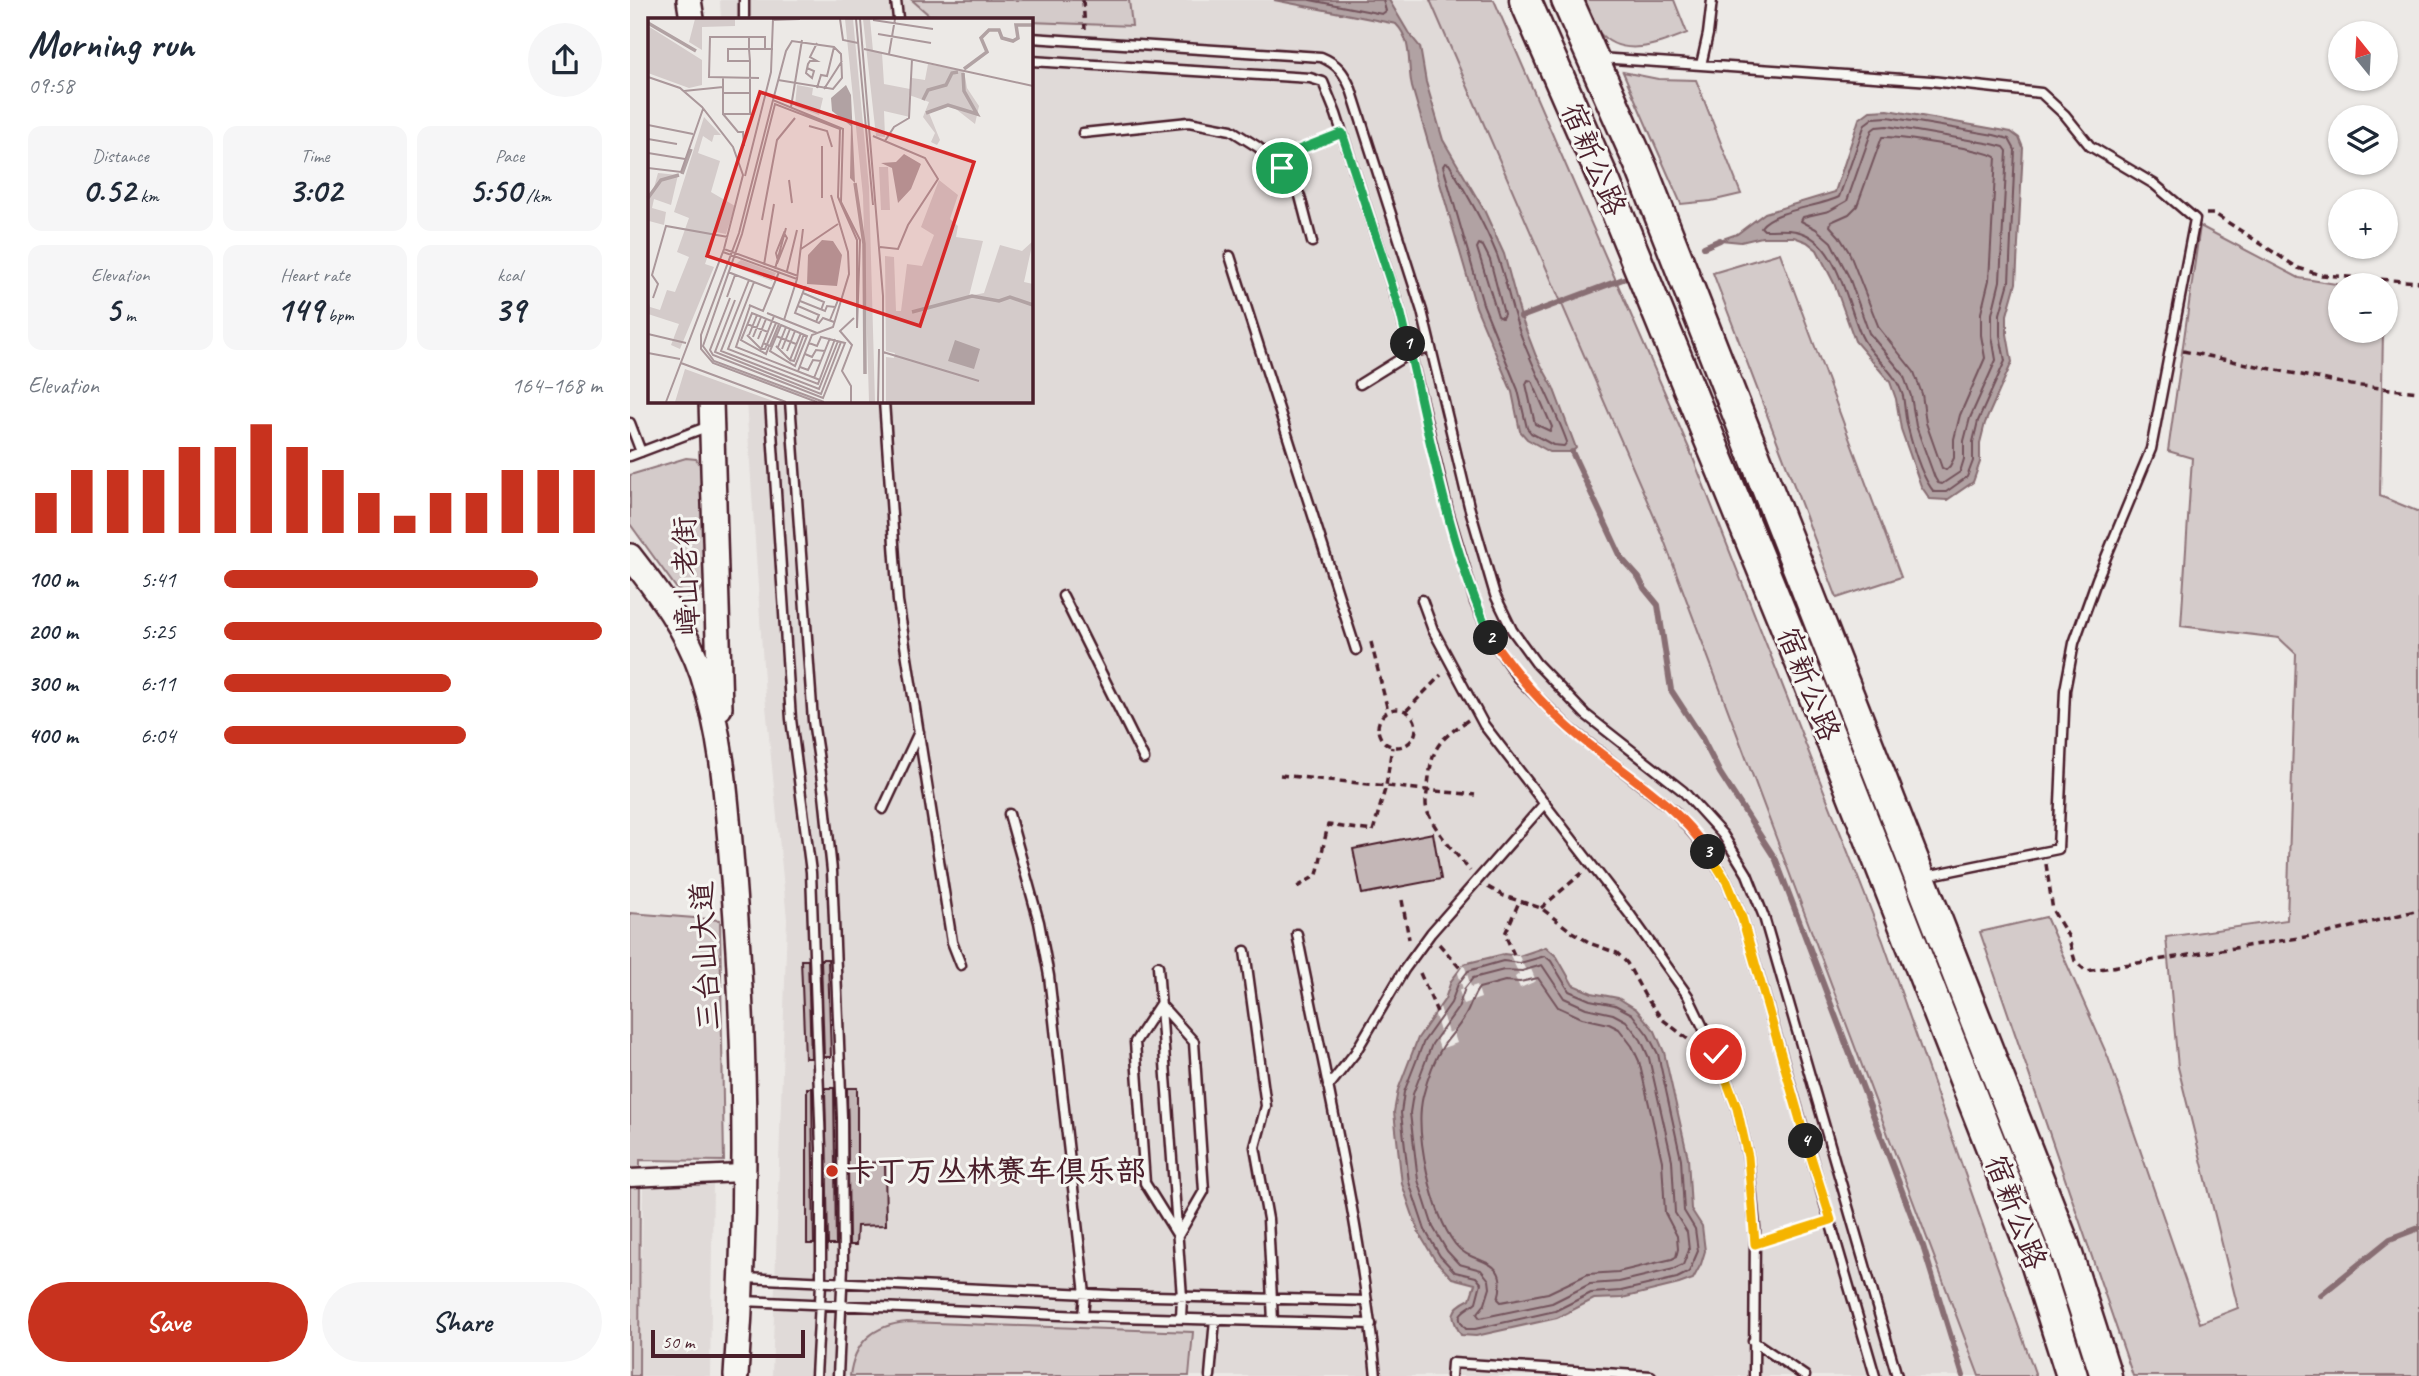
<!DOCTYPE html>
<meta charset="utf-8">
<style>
body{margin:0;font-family:Caveat,"LXGW WenKai TC",sans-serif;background:#f6f6f7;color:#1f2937;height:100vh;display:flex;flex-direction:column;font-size:26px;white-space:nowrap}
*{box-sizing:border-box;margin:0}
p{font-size:23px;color:#747a83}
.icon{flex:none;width:38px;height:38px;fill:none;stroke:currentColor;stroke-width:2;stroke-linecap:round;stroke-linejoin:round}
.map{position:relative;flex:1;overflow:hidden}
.sheet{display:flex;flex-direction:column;background:#fff;width:630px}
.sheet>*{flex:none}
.needle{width:46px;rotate:342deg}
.tools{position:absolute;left:1698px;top:21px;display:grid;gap:14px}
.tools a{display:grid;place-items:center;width:70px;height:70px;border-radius:50%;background:#fff;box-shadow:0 2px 5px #0004;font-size:35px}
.scale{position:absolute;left:21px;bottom:18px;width:154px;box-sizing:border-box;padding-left:7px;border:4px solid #4a1f2b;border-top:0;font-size:19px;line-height:24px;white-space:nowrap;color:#4a1f2b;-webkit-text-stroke:5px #f6f6f2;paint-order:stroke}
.pin{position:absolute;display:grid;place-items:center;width:60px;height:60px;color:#fff;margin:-30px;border:4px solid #fff;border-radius:50%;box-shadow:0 2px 7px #0007}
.km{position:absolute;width:35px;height:35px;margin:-18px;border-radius:50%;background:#222;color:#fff;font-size:19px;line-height:35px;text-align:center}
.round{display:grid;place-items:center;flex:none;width:74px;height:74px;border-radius:37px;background:#f6f6f7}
.headline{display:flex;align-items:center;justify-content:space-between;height:119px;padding:0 28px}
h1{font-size:38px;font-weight:700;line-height:52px}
.stats{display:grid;grid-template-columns:repeat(3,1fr);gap:10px;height:119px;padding:7px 28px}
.stats div{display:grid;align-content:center;border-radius:14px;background:#f6f6f7;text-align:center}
.stats b{font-size:35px;font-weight:700}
.stats small{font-size:19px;font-weight:400}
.stats p{font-size:19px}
.chart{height:196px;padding:14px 28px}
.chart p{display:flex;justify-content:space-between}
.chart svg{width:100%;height:126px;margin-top:7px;stroke:#c8321e;stroke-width:6}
.button{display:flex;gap:14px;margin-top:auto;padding:14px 28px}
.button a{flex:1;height:80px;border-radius:42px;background:#c8321e;color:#fff;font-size:28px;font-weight:700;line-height:80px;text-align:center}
.button a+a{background:#f6f6f7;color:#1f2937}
ul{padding:0 28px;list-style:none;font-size:23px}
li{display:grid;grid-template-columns:112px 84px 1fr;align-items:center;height:52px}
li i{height:18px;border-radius:9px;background:#c8321e}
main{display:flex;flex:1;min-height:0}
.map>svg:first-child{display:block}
.built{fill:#e0dad8}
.green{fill:#d4cbca;stroke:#8f757a;stroke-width:2}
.water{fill:#b1a2a3;stroke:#886e73;stroke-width:2}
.pier{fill:#ece9e6}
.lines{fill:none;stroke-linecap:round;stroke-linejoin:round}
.shore{stroke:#73535b;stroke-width:2}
.stream{stroke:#886e73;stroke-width:6}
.building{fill:#c4b7b7;stroke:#4a1f2b;stroke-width:2}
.lane-casing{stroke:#4a1f2b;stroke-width:13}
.street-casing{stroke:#4a1f2b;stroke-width:21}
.secondary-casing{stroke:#4a1f2b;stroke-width:28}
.highway-casing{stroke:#4a1f2b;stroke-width:35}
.path{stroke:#4a1f2b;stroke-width:3.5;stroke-dasharray:7 5;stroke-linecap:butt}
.lane{stroke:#f6f6f2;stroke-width:8}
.street{stroke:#f6f6f2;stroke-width:16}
.secondary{stroke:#f6f6f2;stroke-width:23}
.highway{stroke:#f6f6f2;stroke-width:30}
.split-1-casing{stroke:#fff;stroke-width:14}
.split-2-casing{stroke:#fff;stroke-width:14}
.split-3-casing{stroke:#fff;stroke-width:14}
.split-4-casing{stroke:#fff;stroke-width:14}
.split-5-casing{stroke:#fff;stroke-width:14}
.split-1{stroke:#22a559;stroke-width:9}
.split-2{stroke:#22a559;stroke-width:9}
.split-3{stroke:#f0652b;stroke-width:9}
.split-4{stroke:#f5b400;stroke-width:9}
.split-5{stroke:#f5b400;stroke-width:9}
.poi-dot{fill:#c8321e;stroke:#f6f6f2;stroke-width:2.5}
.labels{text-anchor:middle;stroke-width:6;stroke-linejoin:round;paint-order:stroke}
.street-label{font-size:30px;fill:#4a1f2b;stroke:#f6f6f2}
.poi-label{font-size:30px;font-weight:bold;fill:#4a1f2b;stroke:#f6f6f2;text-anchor:start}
.inset-river{fill:none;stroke:#b1a2a3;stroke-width:3.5}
.inset-road{fill:none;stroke:#ab989b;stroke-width:2}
.view{fill:#d62828;fill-opacity:0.15;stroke:#d62828;stroke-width:3.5}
.inset-edge{fill:none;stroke:#4a1f2b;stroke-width:3.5}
</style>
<main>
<section class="sheet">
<div class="headline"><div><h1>Morning run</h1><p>09:58</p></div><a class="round"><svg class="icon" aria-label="share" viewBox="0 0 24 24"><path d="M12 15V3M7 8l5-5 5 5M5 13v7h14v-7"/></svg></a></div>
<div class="stats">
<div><p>Distance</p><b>0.52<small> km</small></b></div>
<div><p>Time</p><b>3:02</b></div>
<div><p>Pace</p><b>5:50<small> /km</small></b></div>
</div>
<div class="stats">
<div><p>Elevation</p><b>5<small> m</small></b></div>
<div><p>Heart rate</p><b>149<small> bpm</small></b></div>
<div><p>kcal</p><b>39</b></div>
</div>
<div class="chart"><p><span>Elevation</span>164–168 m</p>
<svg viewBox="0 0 160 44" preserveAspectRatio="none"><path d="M5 44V30M15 44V22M25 44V22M35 44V22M45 44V14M55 44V14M65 44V6M75 44V14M85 44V22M95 44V30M105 44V38M115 44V30M125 44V30M135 44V22M145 44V22M155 44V22"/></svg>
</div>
<ul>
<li><b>100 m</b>5:41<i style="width:83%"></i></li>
<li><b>200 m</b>5:25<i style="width:100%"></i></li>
<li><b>300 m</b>6:11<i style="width:60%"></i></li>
<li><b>400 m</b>6:04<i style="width:64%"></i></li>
</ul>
<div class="button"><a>Save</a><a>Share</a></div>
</section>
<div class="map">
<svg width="1789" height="1376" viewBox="0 0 1789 1376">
<rect width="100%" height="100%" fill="#ece9e6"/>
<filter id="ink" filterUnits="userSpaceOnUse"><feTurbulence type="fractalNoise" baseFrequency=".0143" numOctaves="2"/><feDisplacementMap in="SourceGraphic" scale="14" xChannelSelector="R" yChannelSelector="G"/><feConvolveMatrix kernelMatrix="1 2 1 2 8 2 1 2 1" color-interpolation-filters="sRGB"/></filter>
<g filter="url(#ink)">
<path class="built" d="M90,0H800L1032,535L1349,1376H142L157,919L135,696L116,401H401V19H91Z
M13,1184L83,1185L80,1376H9Z"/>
<path class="green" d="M282,0H499L502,26L401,22V19H348L299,15Z
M800,0H864L1061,453L1253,941L1406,1376H1349L1032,535Z
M955,0H1044L1057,33C1030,44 991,60 968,31C962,23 959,9 955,0Z
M993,72L1028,79L1066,80L1111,194L1081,201L1051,204Z
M1570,226L1669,278L1712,285H1710V331H1753L1750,496L1789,512V1376H1503L1350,932L1416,917L1478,1057L1570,1323L1608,1308L1548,1067L1536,937L1657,920L1666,654L1649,638L1551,626L1562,458L1538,451Z
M1150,253L1271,577L1207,598L1083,273Z
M56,458L66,459L73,468L77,581C72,589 68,596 58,597L47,589L0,524V475Z
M0,913L90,920L94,1161L10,1160L9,1376H0Z
M277,1322L563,1332L559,1376H220C224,1343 244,1325 277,1322Z"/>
<path class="water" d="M644,0H759L778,32L790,47L796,82L813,140L854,210L874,254L891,317L906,356L923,387L946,448L942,452H920L897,439L890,431L882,392L846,307L782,87C777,65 783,41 766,24Z
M1258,110L1381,132L1389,138L1393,148L1386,283L1377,315V334L1382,362L1355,423L1350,443V462L1343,482L1317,500L1300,499L1291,486L1271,429L1266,399L1260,382L1225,341L1204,283L1187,250L1177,242L1164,237H1132L1111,242L1090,240L1107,234L1135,213L1205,192L1229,119L1240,111Z
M916,947L927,957L943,985L962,993L988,998L1006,1009L1025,1031L1034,1052L1058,1158L1061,1209L1072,1226L1075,1251L1071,1264L1063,1279L1049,1284L992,1298L964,1299L927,1318L846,1336L831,1335C820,1316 819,1309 840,1299L845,1284L822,1278L805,1260L789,1233L772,1184L764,1112L768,1090L788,1038L815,999L821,981L834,964L874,954L889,956Z"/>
<path class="pier" d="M880,955L889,956L896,971L901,969L906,981L890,988L885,977L889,974Z
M834,964L841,987L847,985L851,998L834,1004L829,991L833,989L828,973Z
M810,1007L818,1033L823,1031L827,1043L810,1049L806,1037L811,1035L805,1015Z"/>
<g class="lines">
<path class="shore" d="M680,0L752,14L756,11L753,0
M1258,117L1364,135L1379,139L1385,150L1379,282L1370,314V335L1375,361L1348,421L1343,442V461L1337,477L1316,492H1304C1291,476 1283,448 1278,428C1275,418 1275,407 1273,396C1265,369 1241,358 1231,335C1216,302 1208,240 1166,231C1156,229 1144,230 1134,230L1131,227C1143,210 1189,207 1209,197L1235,124L1243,118Z
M1257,126L1362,144L1374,147L1377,151L1370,281L1362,314V336L1366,360L1340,418L1334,441V459L1330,472L1312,484L1308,483L1305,478L1286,426L1281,396L1273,374L1239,333L1219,277L1201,242L1186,229L1171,221L1173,217L1199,211L1217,201L1242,130L1246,127Z
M1252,137C1268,136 1355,150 1366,157L1359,280L1351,313V335L1355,358L1330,415L1324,439V458L1320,466L1316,470L1312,468L1296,423L1292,394L1284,372L1249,328L1219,252L1209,236L1200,226L1201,222L1219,214L1227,206Z
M815,163L819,164C837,194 854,223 867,255C877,282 881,311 892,338C905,373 924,406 937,442L934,446L923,445L901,433L897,428L888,390L853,304L813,166Z
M849,244L853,246L860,260L874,314L872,318L868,316L847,248Z
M898,380L902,381L922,427L920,431L905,424L896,384Z
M915,956L921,961L939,991L960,1000L985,1005L1002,1014L1018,1035L1028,1054L1051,1159L1054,1211L1065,1229L1068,1251L1059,1272L1047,1278L991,1291L961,1293L925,1311L845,1329H836C821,1313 836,1311 846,1302L851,1283L846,1277L825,1272L810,1256L795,1230L779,1182L771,1113L774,1092L794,1041L821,1003L828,984L838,971L873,961L890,963Z
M912,965L934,998L956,1008L983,1014L996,1021L1011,1040L1019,1058L1042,1160L1045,1213L1057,1232L1059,1250L1053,1265L1044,1269L989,1282L960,1284L922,1303L850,1318L847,1314L855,1304L860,1288L859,1280L851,1270L829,1264L817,1251L803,1227L788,1180L780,1113L783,1094L802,1044L828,1008L835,988L843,978L874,970L892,971Z
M908,978L928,1007L952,1018L979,1024L989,1029L1002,1046L1009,1061L1032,1161L1035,1213L1047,1236L1048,1249L1046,1257L1042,1259L988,1272L958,1274L918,1293L871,1302L868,1299C881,1254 842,1267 825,1244C802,1213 784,1133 793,1096C797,1080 804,1060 813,1046C820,1036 829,1027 835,1016C841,1007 842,996 849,988L875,981L890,982Z"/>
<path class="stream" d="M1074,247L1090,240
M891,317L993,279
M942,452L992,559L1009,578L1014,588L1028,605L1041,690L1071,736L1090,773L1146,860L1293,1246L1333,1376
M1691,1295L1760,1239L1789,1228"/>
</g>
<path class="building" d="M803,833L811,879L732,894L723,849Z
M191,959H198L201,1057H194Z
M171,960H178L181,1058H175Z
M177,1088H182L184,1244H177Z
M195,1088H204L206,1245H198Z
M217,1088H227V1163L255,1162L256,1225L227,1226L226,1245H219Z"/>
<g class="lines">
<g class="lane-casing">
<path id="lane" d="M114,0V19
M266,0L268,19
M401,38L691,57C708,64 714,73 721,89L792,311L839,506L865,595L882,630L906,663L955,714L1053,791L1093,835L1117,874L1134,917L1267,1376
M969,58L1301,81L1411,93L1435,115L1460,146L1524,184L1565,219L1521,449L1467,579L1444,643L1435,690L1428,849L1296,876
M401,61L680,78L693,82L706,114L771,314L818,511L845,602L861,638L888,678L938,727L1044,811L1074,846L1097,882L1112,918L1245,1376
M1071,65L1078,34L1082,0
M453,133L559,122L601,130L628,147L652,168L670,196L682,242
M600,256L726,650
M730,384L780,353L801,348
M140,401L161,719L181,872L191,1148V1283L186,1376
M160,401L183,721L194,794L202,871L212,1117L213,1266L208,1376
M254,401L268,601L322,942L331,965
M0,423L11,452
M0,456L79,426
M433,596L514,759
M792,600L803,630L854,725L1001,916L1058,996L1086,1054L1107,1108L1118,1157L1125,1227L1124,1376
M253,809L289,732
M379,814L409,922L419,976L455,1294L453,1316
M667,934C696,1080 731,1227 746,1376
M615,951L636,1106L625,1147L638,1219L643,1321
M528,966L552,1297L551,1318
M530,1004L564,1042L574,1191L548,1236L515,1183L505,1042Z
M698,1087L725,1053L774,970L801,933L915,803
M114,1278L481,1295L737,1301
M112,1301L453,1316L741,1324
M1123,1341L1175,1376
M580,1376L585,1319
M821,1376L822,1363L1021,1376"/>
</g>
<g class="street-casing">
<path id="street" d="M0,1178L112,1173"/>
</g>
<g class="secondary-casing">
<path id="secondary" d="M59,0L62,19
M81,401L90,708
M0,556C28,592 57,630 72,674C94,740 97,809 103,878C116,1043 118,1211 106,1376"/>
</g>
<g class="highway-casing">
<path id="highway" d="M895,0L975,183L1176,675L1402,1250L1442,1376
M937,0L1012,169L1434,1245L1476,1376"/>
</g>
<path class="path" d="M453,0L455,29
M658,155L700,138
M1576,214H1585L1668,268L1691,275L1789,282
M1553,351L1721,385L1789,392
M741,642L758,711
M748 728a19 19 0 1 1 38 0a19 19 0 1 1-38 0Z
M776,711L811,675
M838,720C806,742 802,748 798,786C797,795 794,804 798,813C807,834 826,853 840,871
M650,775L845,795
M1416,864L1423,911L1438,936L1445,961L1456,971L1694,934L1789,910
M667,887L687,875L698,825L743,831L756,786L762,747
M858,887L874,896L911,908L942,932L962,944L987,953L997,963L1015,996L1032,1019L1068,1047
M772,900L779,939
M911,908L952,873
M809,944L831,969
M884,955L875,934L889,902
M790,973L807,1012
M1137,1240L1187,1225"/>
<use href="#lane" class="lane"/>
<use href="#street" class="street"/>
<use href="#secondary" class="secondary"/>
<use href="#highway" class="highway"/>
</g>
</g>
<g class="lines" filter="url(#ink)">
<g class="split-1-casing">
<path id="split-1" d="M652,168L643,160L712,133L771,314L778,344"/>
</g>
<g class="split-2-casing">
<path id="split-2" d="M778,344C801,442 819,546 861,638"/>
</g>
<g class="split-3-casing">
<path id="split-3" d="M861,638C884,672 908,700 938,727C984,768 1044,799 1078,852"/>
</g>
<g class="split-4-casing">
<path id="split-4" d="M1078,852L1097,882L1112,918L1176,1141"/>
</g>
<g class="split-5-casing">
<path id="split-5" d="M1086,1054L1107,1108L1118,1157L1125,1244L1201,1220L1176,1141"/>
</g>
<use href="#split-1" class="split-1"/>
<use href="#split-2" class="split-2"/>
<use href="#split-3" class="split-3"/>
<use href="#split-4" class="split-4"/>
<use href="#split-5" class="split-5"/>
</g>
<circle class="poi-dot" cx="202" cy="1171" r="7"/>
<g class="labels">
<g class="street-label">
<text transform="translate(964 159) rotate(67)" y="10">宿新公路</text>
<text transform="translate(56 576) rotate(-92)" y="10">嶂山老街</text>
<text transform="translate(1179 684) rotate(68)" y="10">宿新公路</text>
<text transform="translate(75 956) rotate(-93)" y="10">三台山大道</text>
<text transform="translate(1386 1212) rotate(69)" y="10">宿新公路</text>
</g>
<g class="poi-label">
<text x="216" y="1181">卡丁万丛林赛车俱乐部</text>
</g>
</g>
<g transform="translate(18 18)">
<rect width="385" height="385" fill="#ece9e6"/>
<path d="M47,1H87V8L54,9V32L41,24ZM197,1H205L221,169L227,384H221L215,178ZM215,1H222L225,33L234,35L236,66L262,71L264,60L277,62L280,46L316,53L319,70L331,88L327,106L304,88L284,92L281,95L292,122L289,127L283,124L287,115L275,99L281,84L261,77L262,99L236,93L237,119L228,118ZM0,8L54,42V67L41,70L0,55ZM149,67L165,70L164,77L175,80L171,97L147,88ZM56,99L73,117H66L64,124L55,118L50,135L72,143L63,174L87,188L78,216L68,214L57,246L66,249L32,331L23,327L31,306L0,296V282L2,289L12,292L19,272L27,274L41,239L29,234L41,200L26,194ZM231,149H240L242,192H233ZM10,155L30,157L23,187L6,181L4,190L18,194L16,207L1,203L0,195V177H4ZM291,162L310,177L302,201L310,208L308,219L335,223L321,278L336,275L352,227L374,233L385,223L376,264L385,266V384H238V339L246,340L247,335L238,333L237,238L246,239L248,293H253L259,246L274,248L286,217L273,209ZM93,242L128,255L124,263L85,248ZM37,351L128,384H27Z" fill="#d4cbca"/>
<path d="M198,67L203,77L207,165L202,160L203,108L184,93L183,80ZM256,136L273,146L263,171L250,185L244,150L233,145L248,144ZM174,222L185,223L194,237L189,268L159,266L160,237ZM307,322L332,331L326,351L300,343Z" fill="#b1a2a3"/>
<path class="inset-river" d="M0,5L48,33M316,51L339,34L333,20L341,12H351L354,20L365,23L370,20L368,7H385M275,82L280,72L298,67L304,55L310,54M278,95L300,87L329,96L316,73L315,55M34,156L43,131M207,165L216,226L217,356M0,180L13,162L31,157M264,294L324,278L351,283L362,279L385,287"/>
<path class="inset-road" d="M192,1L195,22L210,25M208,1L225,187M212,1L235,278V384M125,2L152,1M225,2L285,11M230,16L283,25M101,19H117V31M216,31L385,68M241,36L247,1M159,50L166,53L164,60L158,55L160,46L162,43H169L162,39L169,25M0,59L32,70L54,89L85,129L95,157L76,231L18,384M75,59V96H102V43M111,60L61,59L62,19H101V31L102,43H80V31H125M169,70L173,57L179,58L186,29M176,71L194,43M36,73L75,69M75,75H101M125,82L138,33L144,23L186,29L193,36L194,60L185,71L130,62M143,89L154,22M75,96L90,114H95L96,128M0,107L45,116M161,108L179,113L184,129M225,118L277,140L290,161L260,207L250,231L232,229M0,121L29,126M237,123L246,109L261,100L264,41M0,135L37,141M0,150L33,154L55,91M97,158L123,54L125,1M141,162L144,185M174,180V128M114,202L129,122L147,100M136,215L139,220L130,243L128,235ZM76,231L150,258M153,231L190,206M75,234L149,261M116,247L126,186M127,251L138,210M139,253L149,212M80,254L124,271M101,262L73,333L171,371L190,323M106,264L80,331L170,366L187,321M156,271L181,278M155,275L176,284L173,292M79,279L87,257M5,280L10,266L4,257L18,208L80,219M82,280L62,332L65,337L175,380L197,325L173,319L169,328L161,325M87,282L67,334L173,376L193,324M152,283L177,293L179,288L187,289M101,287L115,293L131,254M102,288L88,329L172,362M150,288L171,297L168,304M119,295L169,315M136,302L149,261L155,211M182,302L190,282L157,269L147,295L171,305L175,300L186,304M99,306L120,314M133,307L159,318L147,348L122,333ZM0,316L38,325M99,317L113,331L126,298M101,317L109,297M128,318L148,326M105,319L113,299M110,321L118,301M115,325L122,328L131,306L104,295L93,322L118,336L121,328M128,328L142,342L153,315M130,329L138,309M113,331H117L128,305M134,331L142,311M139,333L147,313M235,334L331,363M0,335L32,341M157,336L164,339L168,332L177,333M142,342L146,343L156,316M33,345L138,384M152,349L160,352L165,342L173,343M150,353L164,317L185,309L201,256L200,234L183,177M166,360L182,320M169,384L65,345L53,331V317L91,215L125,82L195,111L193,184L212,222L209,310V222L190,179L192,111L127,86L94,216L55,328L66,343L176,384M203,384V368L194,353L204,327L192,313L206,300M230,384L231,331"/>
<path class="view" d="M112,74L326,144L272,308L59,238Z"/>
<rect width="385" height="385" class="inset-edge"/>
</g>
</svg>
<div class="tools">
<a><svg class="needle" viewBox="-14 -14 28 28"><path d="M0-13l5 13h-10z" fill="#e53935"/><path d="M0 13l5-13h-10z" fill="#747a83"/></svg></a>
<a><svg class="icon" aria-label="layers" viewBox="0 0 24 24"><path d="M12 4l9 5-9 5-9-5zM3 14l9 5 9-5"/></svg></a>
<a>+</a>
<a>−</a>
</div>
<div class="scale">50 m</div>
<div class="pin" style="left:652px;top:168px;background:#1e9e55"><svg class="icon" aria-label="arrive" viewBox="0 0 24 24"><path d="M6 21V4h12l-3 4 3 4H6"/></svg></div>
<div class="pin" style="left:1086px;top:1054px;background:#d93025"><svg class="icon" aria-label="check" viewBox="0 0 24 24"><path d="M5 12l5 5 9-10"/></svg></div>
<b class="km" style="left:778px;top:344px">1</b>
<b class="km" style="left:861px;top:638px">2</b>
<b class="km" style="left:1078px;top:852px">3</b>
<b class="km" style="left:1176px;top:1141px">4</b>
</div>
</main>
